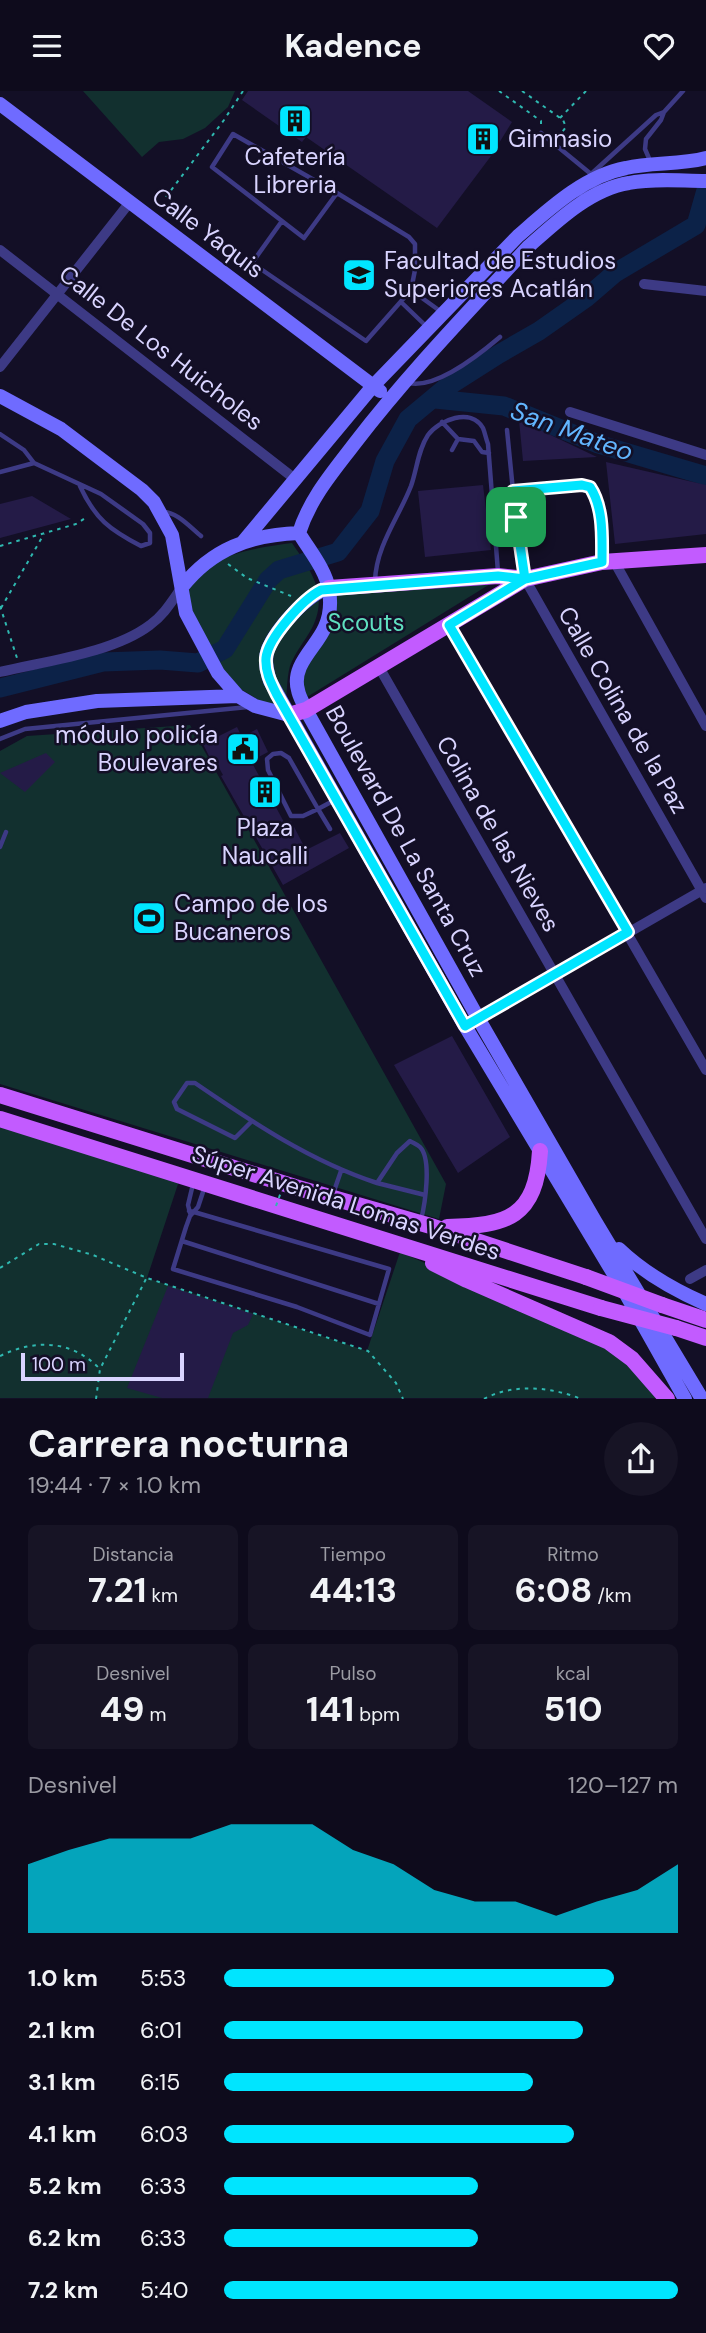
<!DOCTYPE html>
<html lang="es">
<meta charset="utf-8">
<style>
body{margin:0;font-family:"DM Sans",sans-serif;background:#171425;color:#f1f3f6;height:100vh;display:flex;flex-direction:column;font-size:26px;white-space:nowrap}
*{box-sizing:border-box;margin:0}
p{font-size:23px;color:#9b9ba3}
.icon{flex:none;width:38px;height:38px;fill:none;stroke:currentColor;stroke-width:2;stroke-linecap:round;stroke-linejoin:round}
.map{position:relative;height:1308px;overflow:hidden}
.details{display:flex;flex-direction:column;background:#0e0b1c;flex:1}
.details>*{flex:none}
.scale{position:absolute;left:21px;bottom:18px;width:163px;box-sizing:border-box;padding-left:7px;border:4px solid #d9d4ff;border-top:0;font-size:19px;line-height:24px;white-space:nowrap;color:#d9d4ff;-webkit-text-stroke:5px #130f26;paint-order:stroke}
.pin{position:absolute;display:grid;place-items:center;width:60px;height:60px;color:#fff;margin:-30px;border-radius:14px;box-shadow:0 4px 10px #0006}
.round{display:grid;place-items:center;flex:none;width:74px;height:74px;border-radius:37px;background:#171425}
.overview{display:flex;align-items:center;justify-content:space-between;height:119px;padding:0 28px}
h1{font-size:38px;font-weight:700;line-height:52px}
.stats{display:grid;grid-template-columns:repeat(3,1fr);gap:10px;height:119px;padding:7px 28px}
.stats div{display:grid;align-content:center;border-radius:10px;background:#171425;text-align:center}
.stats b{font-size:35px;font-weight:700}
.stats small{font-size:19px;font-weight:400}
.stats p{font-size:19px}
.chart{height:196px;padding:14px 28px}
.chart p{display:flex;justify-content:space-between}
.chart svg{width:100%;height:126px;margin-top:7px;fill:#00e5ff;opacity:.7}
ul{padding:0 28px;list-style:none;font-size:23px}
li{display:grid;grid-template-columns:112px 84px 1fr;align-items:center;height:52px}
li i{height:18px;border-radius:9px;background:#00e5ff}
header{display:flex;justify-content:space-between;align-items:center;height:91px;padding:0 28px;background:#0e0b1c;font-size:32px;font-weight:700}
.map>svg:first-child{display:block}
.green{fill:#12302f}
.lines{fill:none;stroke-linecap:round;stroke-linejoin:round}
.river{stroke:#0c2248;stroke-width:19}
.building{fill:#241b47}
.path{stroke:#2fb8b0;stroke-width:2;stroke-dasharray:3.5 5;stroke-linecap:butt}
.service{stroke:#3d3a85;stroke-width:4.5}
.minor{stroke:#3d3a85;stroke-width:10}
.secondary{stroke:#6f6bff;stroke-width:14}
.primary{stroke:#c25bff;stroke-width:16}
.path-bridge{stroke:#2fb8b0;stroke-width:2;stroke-dasharray:3.5 5;stroke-linecap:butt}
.primary-bridge{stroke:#c25bff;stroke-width:16}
.route-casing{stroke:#fff;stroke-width:14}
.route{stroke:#00e5ff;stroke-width:9}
.labels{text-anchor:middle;stroke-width:5;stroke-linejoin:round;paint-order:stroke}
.poi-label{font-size:24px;fill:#d9d4ff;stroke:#130f26;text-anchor:start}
.street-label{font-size:24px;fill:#d9d4ff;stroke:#130f26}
.park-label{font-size:24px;fill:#5fe0c0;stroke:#130f26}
.water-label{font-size:26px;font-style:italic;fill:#62b6ff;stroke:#130f26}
</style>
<header><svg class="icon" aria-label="menu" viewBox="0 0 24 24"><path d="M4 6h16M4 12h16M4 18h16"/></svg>Kadence<svg class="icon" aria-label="heart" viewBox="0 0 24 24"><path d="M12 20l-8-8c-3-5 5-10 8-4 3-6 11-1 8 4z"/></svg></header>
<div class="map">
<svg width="706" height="1308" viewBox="0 0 706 1308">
<rect width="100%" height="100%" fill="#130f26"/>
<path class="green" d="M83,0H235L228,16L205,37L183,48L159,51L142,66Z
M292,452C311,480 329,503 312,537C305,550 295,561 290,575C286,589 288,604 284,618L267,614L229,591L190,521C189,513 187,506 189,499C198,464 262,456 292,452Z
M495,490L307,606L302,590L306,575L335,526L337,503Z
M190,634L446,1093L439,1128L0,993V660L27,645Z
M0,1029L181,1084L147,1187L367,1260L400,1161L607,1253L659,1307H0Z"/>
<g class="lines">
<path class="river" d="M435,308L504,315L598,353L706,385
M0,597L103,571L160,569L198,572L225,558L268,489L279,479L338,461L370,420L385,370L408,328L444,298L499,263L539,240L586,207L615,182L696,134L706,99"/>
</g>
<path class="building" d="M248,0H468L512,31L491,65L437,137L306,46L302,51L242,9Z
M519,329L597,366L523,370Z
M606,371L706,394V443L615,453Z
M483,394L491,459L425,466L418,400Z
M32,405L71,428L0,447V413Z
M237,636L242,646L257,638L268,661L251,670L285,733L291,730L306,759L340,742L349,757L283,794L221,685L223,684L213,666L210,667L203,653Z
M46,662L55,671L25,701L0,682Z
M452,945L510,1046L458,1082L394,974Z
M168,1195L253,1223L248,1234L233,1242L208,1307H162L127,1297Z"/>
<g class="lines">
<path class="path" d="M499,0L541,30V35
M522,0L563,29L566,36L559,45
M560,27L586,0
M166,106L224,29L243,0
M0,455L76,433L87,426
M228,473L247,487L291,505
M0,515L17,567
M1,517L44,443
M0,1177L39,1153H54L93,1164L147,1187L368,1260L396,1292L403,1308
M0,1265C35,1248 71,1249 99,1277
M96,1308L100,1278L146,1188
M484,1308C513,1292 552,1296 581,1308"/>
<path class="service" d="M541,42L591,83
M651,72L645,58L646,48L661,29L664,21L683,0
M590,84L656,24L664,21
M337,102L409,146L415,153V179L411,199L366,250L252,172L282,130L304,147Z
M282,130L212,76L233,43L337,102
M411,199L440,220
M401,211L426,235
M409,292C436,298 480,263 500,246
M442,331L458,348L474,350L482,361L489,362
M507,339L513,400
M0,343L24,359L34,372L101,403L143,433L150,442V452L141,455C110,439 95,428 80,395
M452,359L458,348
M0,381L34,372
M162,421C176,420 190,436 201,445
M524,486L513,400L582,394L590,396C603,415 602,444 602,467
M375,490C376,455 399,426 411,395C417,378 418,359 428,344C439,329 471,316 483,337C485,342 486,348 488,353L498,481
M0,648L25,638L248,616
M330,738L318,718L303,725H291L268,679L267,668L273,663L281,662L289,667L318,718L333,710
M0,756L6,741
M251,1031L235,1047L177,1018L174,1011L187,992H195C252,1031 310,1070 377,1092L397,1062L410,1050C413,1052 417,1053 420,1056C432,1068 425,1113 421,1129
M377,1092L425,1104
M333,1103L341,1080
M189,1120L194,1121L389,1178L370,1244L297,1216L173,1178L186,1136L190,1125L198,1116L205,1095
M190,1122L188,1114L193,1093
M182,1150L379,1213"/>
<path class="minor" d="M0,159L295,388
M644,193L706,200
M0,276L130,111
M570,321L706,364
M614,470L706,635
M525,488L706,807
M449,534L706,979
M379,576L706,1148
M0,581C46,570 113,562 150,534C164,524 172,510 182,496
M473,931L706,797
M690,1188L706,1179"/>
<path class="secondary" d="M0,13L380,300
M0,305L61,338L142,399L154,411L172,444L186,522L218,582L238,605L255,615L289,624
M299,442C309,459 326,479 329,499C331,511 330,525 325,536C316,557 291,574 298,599C299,606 304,613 306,619L478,927L595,1130L702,1308
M299,442C310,407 333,381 355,352C408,283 469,220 528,156C556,131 590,98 629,92C653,87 681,90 706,90
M243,451L373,295L518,145C549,118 584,85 626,77C652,71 680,74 706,67
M182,496C212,458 250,444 299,442
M329,497C307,503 277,537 268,558C264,569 267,580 270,590L465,935L627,1205L685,1308
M0,630L26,621L97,610L238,605
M619,1158C645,1183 674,1199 706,1213"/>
<path class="primary" d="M329,497L498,485L525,488L602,471L706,464
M289,624L306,619L525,488
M0,1004L295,1096L434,1136L586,1186
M0,1028L601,1217
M447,1136C508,1135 536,1126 540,1060
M433,1172L467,1189L609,1251L632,1268L667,1308
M662,1214L706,1229
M676,1237L706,1247"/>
<path class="path-bridge" d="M276,1115L286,1087"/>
<path class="primary-bridge" d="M586,1186L662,1214
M601,1217L676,1237"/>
</g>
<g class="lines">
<g class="route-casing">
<path id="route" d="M516,426L525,488L498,485L321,499C303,508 268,547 266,567C265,581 271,592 277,604L465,935L628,841L449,534L525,488L602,471C602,447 604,417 590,396L582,394L513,400L516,426"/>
</g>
<use href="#route" class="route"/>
</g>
<defs>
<g id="building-square" transform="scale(1.75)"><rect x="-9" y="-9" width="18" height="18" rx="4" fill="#00e5ff" stroke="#130f26"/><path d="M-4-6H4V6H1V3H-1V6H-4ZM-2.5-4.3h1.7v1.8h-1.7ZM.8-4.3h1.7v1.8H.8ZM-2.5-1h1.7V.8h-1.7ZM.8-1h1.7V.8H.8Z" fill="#111"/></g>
<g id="university-square" transform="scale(1.75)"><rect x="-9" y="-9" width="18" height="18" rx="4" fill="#00e5ff" stroke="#130f26"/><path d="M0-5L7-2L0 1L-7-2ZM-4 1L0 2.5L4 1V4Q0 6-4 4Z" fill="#111"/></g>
<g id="civic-square" transform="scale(1.75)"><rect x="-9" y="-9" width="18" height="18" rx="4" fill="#00e5ff" stroke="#130f26"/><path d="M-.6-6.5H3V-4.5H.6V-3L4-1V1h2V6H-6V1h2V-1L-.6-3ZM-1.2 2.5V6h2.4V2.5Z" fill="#111"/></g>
<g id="stadium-square" transform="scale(1.75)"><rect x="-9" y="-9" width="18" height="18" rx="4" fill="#00e5ff" stroke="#130f26"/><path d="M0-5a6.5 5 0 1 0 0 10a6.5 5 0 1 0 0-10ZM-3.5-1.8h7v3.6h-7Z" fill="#111"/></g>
</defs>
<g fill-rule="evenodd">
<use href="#building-square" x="295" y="30"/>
<use href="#building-square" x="483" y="48"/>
<use href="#university-square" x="359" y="184"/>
<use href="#civic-square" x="243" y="658"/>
<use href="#building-square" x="265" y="701"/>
<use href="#stadium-square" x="149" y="827"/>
</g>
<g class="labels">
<g class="poi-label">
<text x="508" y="56">Gimnasio</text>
<text x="295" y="74" text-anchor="middle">Cafetería<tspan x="295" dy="28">Libreria</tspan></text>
<text x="384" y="178">Facultad de Estudios<tspan x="384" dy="28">Superiores Acatlán</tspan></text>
<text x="218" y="652" text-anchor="end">módulo policía<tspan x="218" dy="28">Boulevares</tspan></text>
<text x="265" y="745" text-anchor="middle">Plaza<tspan x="265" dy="28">Naucalli</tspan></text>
<text x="174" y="821">Campo de los<tspan x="174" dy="28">Bucaneros</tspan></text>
</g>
<g class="street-label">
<text transform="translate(208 142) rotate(37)" y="8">Calle Yaquis</text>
<text transform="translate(161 257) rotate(38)" y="8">Calle De Los Huicholes</text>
<text transform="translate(623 619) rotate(60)" y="8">Calle Colina de la Paz</text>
<text transform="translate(498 743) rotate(60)" y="8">Colina de las Nieves</text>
<text transform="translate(406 750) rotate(61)" y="8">Boulevard De La Santa Cruz</text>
<text transform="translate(346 1112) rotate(18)" y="8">Súper Avenida Lomas Verdes</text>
</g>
<g class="park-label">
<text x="366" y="540">Scouts</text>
</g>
<g class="water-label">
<text transform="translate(572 340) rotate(20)" y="9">San Mateo</text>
</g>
</g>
</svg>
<div class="scale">100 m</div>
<div class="pin" style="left:516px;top:426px;background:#1e9e55"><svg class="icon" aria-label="arrive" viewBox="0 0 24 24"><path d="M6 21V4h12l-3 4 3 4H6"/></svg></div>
</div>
<section class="details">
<div class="overview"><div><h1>Carrera nocturna</h1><p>19:44 · 7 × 1.0 km</p></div><a class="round"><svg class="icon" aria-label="share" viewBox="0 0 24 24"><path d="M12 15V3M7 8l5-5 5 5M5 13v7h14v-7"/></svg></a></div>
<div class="stats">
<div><p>Distancia</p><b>7.21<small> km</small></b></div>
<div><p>Tiempo</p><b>44:13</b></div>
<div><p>Ritmo</p><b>6:08<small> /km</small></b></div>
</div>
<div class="stats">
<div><p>Desnivel</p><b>49<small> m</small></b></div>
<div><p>Pulso</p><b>141<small> bpm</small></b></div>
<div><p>kcal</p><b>510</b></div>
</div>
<div class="chart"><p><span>Desnivel</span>120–127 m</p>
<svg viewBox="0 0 160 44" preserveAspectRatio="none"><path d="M0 44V20L10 15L20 11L30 11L40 11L50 6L60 6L70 6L80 15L90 20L100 29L110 33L120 33L130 38L140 33L150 29L160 20V44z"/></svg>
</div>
<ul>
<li><b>1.0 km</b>5:53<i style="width:86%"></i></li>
<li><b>2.1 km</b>6:01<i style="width:79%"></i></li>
<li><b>3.1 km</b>6:15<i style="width:68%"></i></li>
<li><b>4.1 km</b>6:03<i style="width:77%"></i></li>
<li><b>5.2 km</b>6:33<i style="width:56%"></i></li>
<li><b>6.2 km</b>6:33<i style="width:56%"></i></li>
<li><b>7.2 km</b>5:40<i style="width:100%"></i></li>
</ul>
</section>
